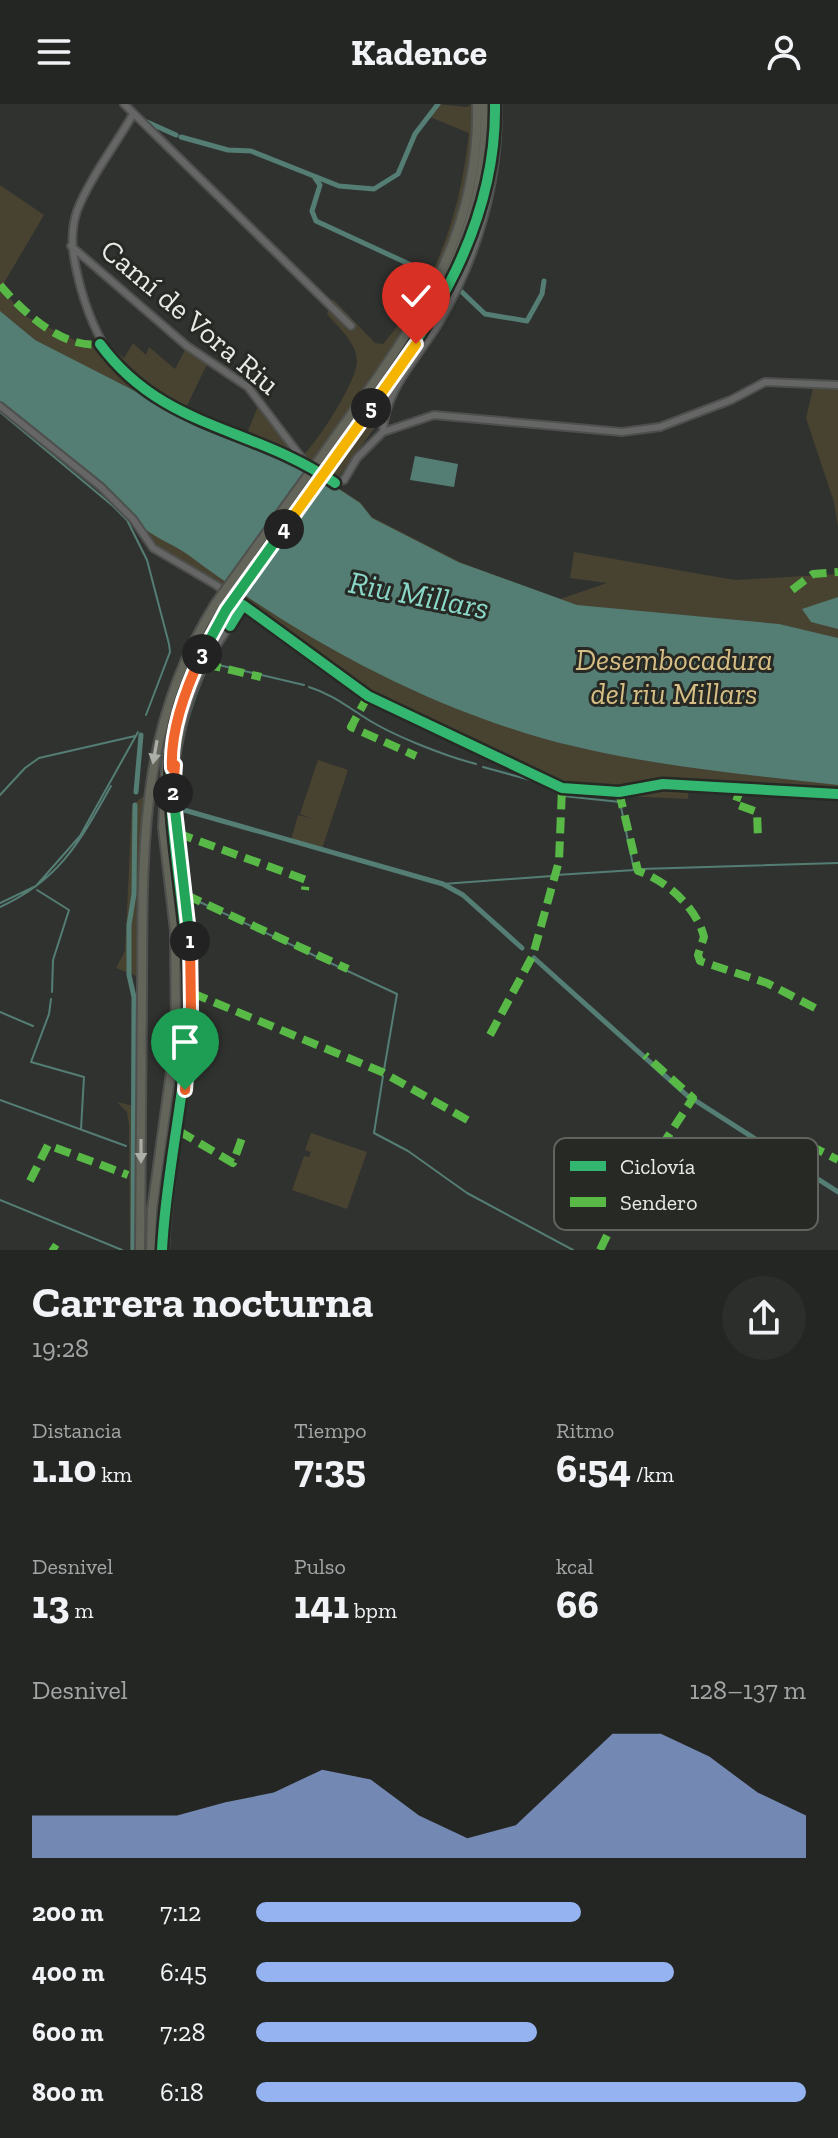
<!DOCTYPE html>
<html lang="es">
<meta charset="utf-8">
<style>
body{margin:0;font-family:"Zilla Slab",serif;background:#2c2e2b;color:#f1f3f6;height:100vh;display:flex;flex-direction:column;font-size:30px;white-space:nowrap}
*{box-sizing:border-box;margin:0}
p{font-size:26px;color:#a3a5a6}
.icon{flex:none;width:44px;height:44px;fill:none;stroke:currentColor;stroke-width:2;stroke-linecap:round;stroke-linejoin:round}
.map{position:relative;height:1146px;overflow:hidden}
.side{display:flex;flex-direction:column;background:#242623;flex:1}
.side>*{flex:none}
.pin{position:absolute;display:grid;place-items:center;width:68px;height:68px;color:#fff;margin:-82px -34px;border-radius:50% 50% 50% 0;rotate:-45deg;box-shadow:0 0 8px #0007}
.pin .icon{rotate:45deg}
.km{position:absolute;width:40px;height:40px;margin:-20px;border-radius:50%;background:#222;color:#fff;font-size:22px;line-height:40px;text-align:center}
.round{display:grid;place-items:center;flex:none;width:84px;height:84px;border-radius:42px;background:#2c2e2b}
.head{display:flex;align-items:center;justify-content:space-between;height:136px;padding:0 32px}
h1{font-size:44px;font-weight:700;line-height:60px}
.stats{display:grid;grid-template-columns:repeat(3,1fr);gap:12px;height:136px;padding:8px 32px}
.stats div{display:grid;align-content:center}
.stats b{font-size:40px;font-weight:700}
.stats small{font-size:22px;font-weight:400}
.stats p{font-size:22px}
.chart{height:224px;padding:16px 32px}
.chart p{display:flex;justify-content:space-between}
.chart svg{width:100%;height:144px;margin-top:8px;fill:#95b2f1;opacity:.7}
ul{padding:0 32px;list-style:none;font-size:26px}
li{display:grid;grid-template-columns:128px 96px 1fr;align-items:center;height:60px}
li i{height:20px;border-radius:10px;background:#95b2f1}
header{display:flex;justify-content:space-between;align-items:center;height:104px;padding:0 32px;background:#242623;font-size:36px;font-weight:700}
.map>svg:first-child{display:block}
.green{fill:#484231}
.water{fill:#547d74}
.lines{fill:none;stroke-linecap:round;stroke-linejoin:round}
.stream{stroke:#547d74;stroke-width:2}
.canal{stroke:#547d74;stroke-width:5}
.minor-casing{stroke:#4e504d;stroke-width:10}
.major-casing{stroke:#4e504d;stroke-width:12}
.minor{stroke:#656665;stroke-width:6}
.major{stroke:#63645a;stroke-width:8}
.major-bridge-casing{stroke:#4e504d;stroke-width:12;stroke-linecap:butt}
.major-bridge{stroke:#63645a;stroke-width:8}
.quiet{stroke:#58b947;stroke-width:8;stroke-dasharray:16 8;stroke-linecap:butt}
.cycleway-casing{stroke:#262924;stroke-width:15}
.cycleway{stroke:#33b770;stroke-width:10}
.oneway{fill:#acaea8}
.split-1-casing{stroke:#fff;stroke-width:16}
.split-2-casing{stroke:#fff;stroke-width:16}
.split-3-casing{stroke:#fff;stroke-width:16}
.split-4-casing{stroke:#fff;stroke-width:16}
.split-5-casing{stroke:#fff;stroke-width:16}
.split-6-casing{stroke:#fff;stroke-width:16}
.split-1{stroke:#f0652b;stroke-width:10}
.split-2{stroke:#22a559;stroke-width:10}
.split-3{stroke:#f0652b;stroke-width:10}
.split-4{stroke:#22a559;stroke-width:10}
.split-5{stroke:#f5b400;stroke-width:10}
.split-6{stroke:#f5b400;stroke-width:10}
.labels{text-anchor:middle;stroke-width:6;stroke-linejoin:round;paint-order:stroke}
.street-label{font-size:30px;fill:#e8eae7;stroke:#262924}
.park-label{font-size:30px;font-style:italic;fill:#d6be84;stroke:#262924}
.water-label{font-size:32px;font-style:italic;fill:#8ad7c7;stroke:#262924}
.key{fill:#262924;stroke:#60635e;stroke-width:2}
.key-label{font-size:22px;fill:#e8eae7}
</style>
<header><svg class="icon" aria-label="menu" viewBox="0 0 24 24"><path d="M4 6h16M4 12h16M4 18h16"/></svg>Kadence<svg class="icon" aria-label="person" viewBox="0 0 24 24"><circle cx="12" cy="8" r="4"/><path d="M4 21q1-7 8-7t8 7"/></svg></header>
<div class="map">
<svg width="838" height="1146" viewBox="0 0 838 1146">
<rect width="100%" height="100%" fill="#30322f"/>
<path class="green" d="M438,0L467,3L473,0C474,152 392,242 310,361L303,351C317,339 358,276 357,256C356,238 337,222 327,210L333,195L375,239L383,240L414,202L419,174L431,171C453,124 463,80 469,29L430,13Z
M0,81L44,111L1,184L25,212L89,243L99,242L122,269L155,297L294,355L360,398L372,413L462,459L560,495L607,479L570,474L574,448L735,476L838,470V688L689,681L688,695L621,692L619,688L562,684L376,595L168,448L154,443L135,413L0,300Z
M487,91L472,145L454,187L373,326L336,377L325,370L436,211L464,154Z
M74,149L78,153C86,186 94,236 124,254L133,239L146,251L149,243L175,265L186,244L208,258L184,308C147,290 110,261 93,222C83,200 80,172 74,149Z
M814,280L838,281V423L834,398L806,314Z
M260,297L303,357L246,332Z
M234,495L242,501L194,583L173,662L172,652C183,595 202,544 234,495Z
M318,656L348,666L322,745L291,736L298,711L313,715L300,710Z
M170,661L174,742L185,818L188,911L160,1146H154C158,1069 178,993 181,916C183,848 167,783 166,715C166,697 169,679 170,661Z
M145,691L139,873L116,864L125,847L132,701Z
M117,998L138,1003L137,1146H130L129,1020L127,1008Z
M311,1029L367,1048L347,1105L292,1086L304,1052L309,1053L311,1048L305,1046Z"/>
<path class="water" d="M0,207L35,236L174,307L293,355L360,399L372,414L458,458L577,501L779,520L838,534V681C740,670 641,661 545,635C415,598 295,531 187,450C173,440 153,433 141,422C125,407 112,389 95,374C65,347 31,325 0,299Z
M415,352L458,360L454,383L410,376Z
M838,493V525L811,518L802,505Z"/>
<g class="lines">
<path class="stream" d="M0,308L113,402L127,416L147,456L169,540L170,548L146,611
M210,559L304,581
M309,583C331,590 345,601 364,613C391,631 445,652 476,660
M483,663L534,677L560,690
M0,691L25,664L39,654L135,632
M563,692L620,698L634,766
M177,694C175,648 190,603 208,561
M641,765L838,759
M185,766L189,789
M556,771L635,766
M443,780L552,772
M37,786L69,806L53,856L52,888
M189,793L397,890L384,966
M189,795L195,876
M0,799L36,782L80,732L138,628
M0,803C60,776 80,737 111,682
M51,895L49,910L31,958L84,973L81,1025
M0,908L33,922
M383,972L374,1029L408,1047L467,1089L573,1146
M0,996L126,1042
M182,1027L192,957L195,901
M177,1053L182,1031
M0,1096L122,1146"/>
<path class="canal" d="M147,18L176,31
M181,33L228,46L251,47L339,82L374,85L398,70L415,30L438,0
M315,74L320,81L312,107L316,117L435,172
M462,188L485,210L527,217L542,190L544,177
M136,688L141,631
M177,704L443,780L463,791L522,844
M534,854L691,995
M696,997L838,1088
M133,1146L134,893L129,871V821L134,790L135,701"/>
<g class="minor-casing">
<path id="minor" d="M124,0L351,222
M132,12C116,40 88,77 77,107C68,134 74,158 81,185C99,248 126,283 186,311C241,336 283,343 335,379L344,376L357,354L383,328L434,311L622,328L660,323L731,296L765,278L838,281
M71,142L187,242L248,283L304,357
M0,302L101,383L133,415L153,444L216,481L368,592L547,679L581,688H619L663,680L838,690
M383,328C384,287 419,252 439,219C478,152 499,77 498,0
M165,1146C169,1060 190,978 192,892C193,820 178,750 173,679C177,639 186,595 206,559C217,539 232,520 243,501"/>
</g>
<g class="major-casing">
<path id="major" d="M324,349C402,238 481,144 477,0
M330,354C410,243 490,144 485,0
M140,1146C140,1061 141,976 142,891C143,749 137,625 216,499
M151,1146L152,1106L176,931L175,827L163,723L167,648L185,576L222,504"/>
</g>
<use href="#minor" class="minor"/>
<use href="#major" class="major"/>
<g class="major-bridge-casing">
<path id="major-bridge" d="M216,499L324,349
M222,504L330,354"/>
</g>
<use href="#major-bridge" class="major-bridge"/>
<path class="quiet" d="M0,181C23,208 62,245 100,240
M792,486L813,470L838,468
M205,560L261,573
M368,592L351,623L416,652
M742,682L735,700L757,708L758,735
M619,688L638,767C666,776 697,804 704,833L698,851L700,857L767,879L819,906
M177,729L306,776L305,786
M186,791L348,865
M192,889L382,968L471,1018
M490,931L533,851L559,757L562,684
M179,1027L233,1059L242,1034
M809,1041L838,1056
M30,1077L48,1041L128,1071
M51,1142L57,1146
M600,1146L618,1109L693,994L645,951"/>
<g class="cycleway-casing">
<path id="cycleway" d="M100,240C163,326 253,322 335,379
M230,522L243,501L368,592L562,684L619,688L663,680L838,690
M162,1146C166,1065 187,986 189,905C191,820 167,737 171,652C174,601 200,548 226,506C271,440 318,377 364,313C432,218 497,122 495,0"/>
</g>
<use href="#cycleway" class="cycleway"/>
</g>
<defs><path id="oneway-solid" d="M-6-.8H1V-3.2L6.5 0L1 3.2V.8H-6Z" transform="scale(2)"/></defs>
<g class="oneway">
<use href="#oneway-solid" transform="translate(155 648) rotate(100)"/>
<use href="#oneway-solid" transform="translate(141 1047) rotate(90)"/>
</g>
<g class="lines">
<g class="split-1-casing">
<path id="split-1" d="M185,986L191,907L190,837"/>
</g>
<g class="split-2-casing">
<path id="split-2" d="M173,689L190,837"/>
</g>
<g class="split-3-casing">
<path id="split-3" d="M173,689L175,661L172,664C170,626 186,584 202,550"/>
</g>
<g class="split-4-casing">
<path id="split-4" d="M202,550L226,506L284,425"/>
</g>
<g class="split-5-casing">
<path id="split-5" d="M284,425L371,304"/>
</g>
<g class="split-6-casing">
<path id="split-6" d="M371,304L416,240"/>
</g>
<use href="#split-1" class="split-1"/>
<use href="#split-2" class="split-2"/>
<use href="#split-3" class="split-3"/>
<use href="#split-4" class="split-4"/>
<use href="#split-5" class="split-5"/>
<use href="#split-6" class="split-6"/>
</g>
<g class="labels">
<g class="street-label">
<text transform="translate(190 213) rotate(40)" y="10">Camí de Vora Riu</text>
</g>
<g class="park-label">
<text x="674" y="566">Desembocadura<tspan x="674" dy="34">del riu Millars</tspan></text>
</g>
<g class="water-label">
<text transform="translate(419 491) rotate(11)" y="11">Riu Millars</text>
</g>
</g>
<rect x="554" y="1034" width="264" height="92" rx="12" class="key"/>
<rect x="570" y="1057" width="36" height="10" fill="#33b770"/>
<rect x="570" y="1093" width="36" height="10" fill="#58b947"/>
<g class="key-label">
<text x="620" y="1070">Ciclovía</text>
<text x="620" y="1106">Sendero</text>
</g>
</svg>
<div class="pin" style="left:185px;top:986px;background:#1e9e55"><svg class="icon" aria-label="arrive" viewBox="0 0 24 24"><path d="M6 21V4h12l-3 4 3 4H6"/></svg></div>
<div class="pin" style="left:416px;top:240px;background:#d93025"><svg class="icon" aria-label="check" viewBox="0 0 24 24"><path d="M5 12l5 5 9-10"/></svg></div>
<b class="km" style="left:190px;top:837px">1</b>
<b class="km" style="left:173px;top:689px">2</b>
<b class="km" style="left:202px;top:550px">3</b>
<b class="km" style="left:284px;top:425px">4</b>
<b class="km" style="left:371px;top:304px">5</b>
</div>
<section class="side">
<div class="head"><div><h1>Carrera nocturna</h1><p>19:28</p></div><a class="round"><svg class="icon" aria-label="share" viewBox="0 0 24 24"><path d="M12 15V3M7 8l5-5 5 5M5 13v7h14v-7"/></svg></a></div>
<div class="stats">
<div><p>Distancia</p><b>1.10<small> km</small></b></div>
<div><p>Tiempo</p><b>7:35</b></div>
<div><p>Ritmo</p><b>6:54<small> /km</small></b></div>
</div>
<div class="stats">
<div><p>Desnivel</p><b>13<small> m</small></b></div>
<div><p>Pulso</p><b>141<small> bpm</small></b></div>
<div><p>kcal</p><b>66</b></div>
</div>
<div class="chart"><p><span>Desnivel</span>128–137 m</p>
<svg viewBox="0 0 160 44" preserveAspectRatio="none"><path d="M0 44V31L10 31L20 31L30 31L40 27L50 24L60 17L70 20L80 31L90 38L100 34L110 20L120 6L130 6L140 13L150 24L160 31V44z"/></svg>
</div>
<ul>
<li><b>200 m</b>7:12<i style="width:59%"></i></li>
<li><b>400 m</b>6:45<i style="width:76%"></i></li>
<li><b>600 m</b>7:28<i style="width:51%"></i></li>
<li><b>800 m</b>6:18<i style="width:100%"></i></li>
</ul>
</section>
